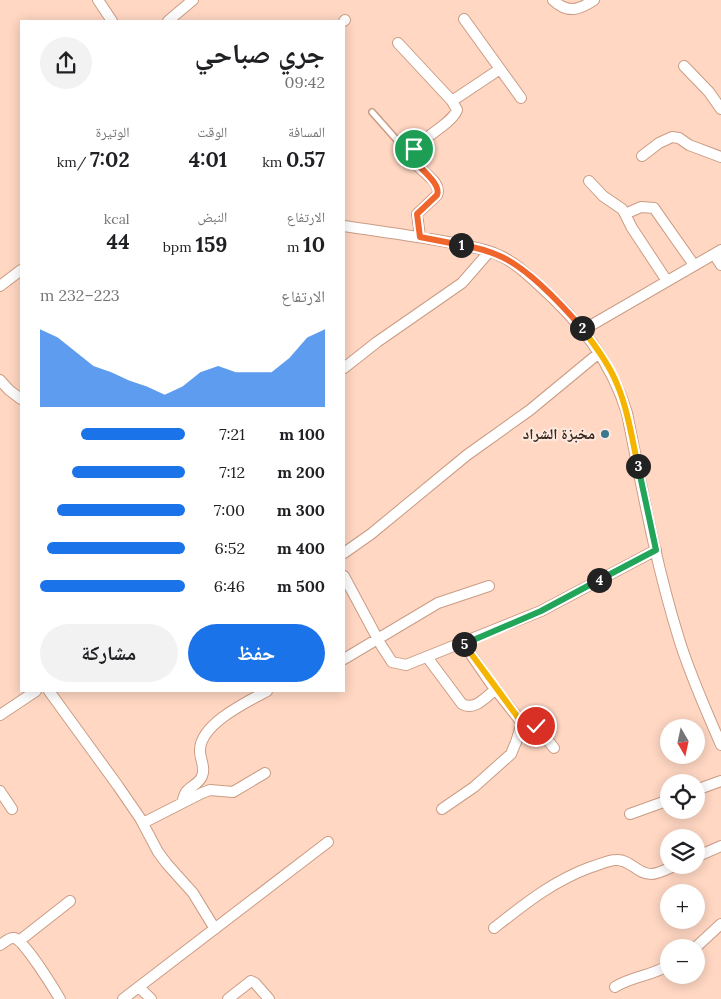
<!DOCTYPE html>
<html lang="ar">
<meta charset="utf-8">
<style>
body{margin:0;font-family:Lora,"Noto Naskh Arabic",serif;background:#f2f2f2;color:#202124;direction:rtl;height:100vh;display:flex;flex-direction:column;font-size:19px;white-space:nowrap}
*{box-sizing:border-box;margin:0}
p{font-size:16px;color:#757577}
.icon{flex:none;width:28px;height:28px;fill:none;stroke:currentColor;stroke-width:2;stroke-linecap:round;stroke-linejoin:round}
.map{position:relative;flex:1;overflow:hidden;direction:ltr}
.side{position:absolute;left:20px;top:20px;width:325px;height:672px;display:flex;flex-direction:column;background:#fff;border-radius:0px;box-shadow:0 2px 12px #0003;direction:rtl}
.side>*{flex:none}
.needle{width:32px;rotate:171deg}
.controls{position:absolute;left:660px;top:719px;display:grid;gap:10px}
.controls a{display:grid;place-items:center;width:45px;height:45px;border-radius:50%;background:#fff;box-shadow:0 2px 12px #0003;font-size:25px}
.pin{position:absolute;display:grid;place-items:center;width:42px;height:42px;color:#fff;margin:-21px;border:2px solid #fff;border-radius:50%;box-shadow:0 1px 5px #0007}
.km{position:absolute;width:25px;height:25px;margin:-12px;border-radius:50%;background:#222;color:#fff;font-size:14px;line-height:25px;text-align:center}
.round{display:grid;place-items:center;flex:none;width:52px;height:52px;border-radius:26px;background:#f2f2f2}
.head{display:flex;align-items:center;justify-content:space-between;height:85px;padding:0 20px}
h1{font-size:28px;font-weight:700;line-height:38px}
.stats{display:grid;grid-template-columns:repeat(3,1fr);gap:8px;height:85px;padding:5px 20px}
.stats div{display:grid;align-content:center}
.stats b{font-size:21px;font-weight:700}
.stats small{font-size:14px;font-weight:400}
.stats p{font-size:14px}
.chart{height:140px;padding:10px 20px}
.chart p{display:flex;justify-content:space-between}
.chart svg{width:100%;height:90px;margin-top:5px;fill:#1a73e8;opacity:.7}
.primary-button{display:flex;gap:10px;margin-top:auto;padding:10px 20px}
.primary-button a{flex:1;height:58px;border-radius:30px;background:#1a73e8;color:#fff;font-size:20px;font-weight:700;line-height:58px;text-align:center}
.primary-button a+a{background:#f2f2f2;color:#202124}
ul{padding:0 20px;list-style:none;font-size:16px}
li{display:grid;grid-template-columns:80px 60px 1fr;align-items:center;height:38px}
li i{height:12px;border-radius:6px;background:#1a73e8}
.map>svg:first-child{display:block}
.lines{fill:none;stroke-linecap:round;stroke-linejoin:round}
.lane-casing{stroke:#cb9c84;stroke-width:8}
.street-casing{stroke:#cb9c84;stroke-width:12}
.lane{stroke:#fff;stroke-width:5}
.street{stroke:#fff;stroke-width:10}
.split-1-casing{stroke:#fff;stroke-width:10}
.split-2-casing{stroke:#fff;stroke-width:10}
.split-3-casing{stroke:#fff;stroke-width:10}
.split-4-casing{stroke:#fff;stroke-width:10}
.split-5-casing{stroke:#fff;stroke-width:10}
.split-6-casing{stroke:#fff;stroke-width:10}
.split-1{stroke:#f0652b;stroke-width:6}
.split-2{stroke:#f0652b;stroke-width:6}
.split-3{stroke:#f5b400;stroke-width:6}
.split-4{stroke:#22a559;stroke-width:6}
.split-5{stroke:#22a559;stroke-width:6}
.split-6{stroke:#f5b400;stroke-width:6}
.poi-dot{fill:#3c768f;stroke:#fde9df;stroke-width:2}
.labels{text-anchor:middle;stroke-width:4;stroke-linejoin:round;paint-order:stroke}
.poi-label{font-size:15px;font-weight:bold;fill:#3a271e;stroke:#fde9df;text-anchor:end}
</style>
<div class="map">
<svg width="721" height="999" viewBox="0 0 721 999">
<rect width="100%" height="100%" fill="#ffd7c3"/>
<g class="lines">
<g class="lane-casing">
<path id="lane" d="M372,112L411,156"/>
</g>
<g class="street-casing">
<path id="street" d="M98,0L112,21
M553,0C568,14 579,10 594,0
M464,19L521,98
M168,21L193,0
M344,21L345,20
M398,43L452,101L457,110C451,125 421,138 411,152C410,169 444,179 437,195L417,214L420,237
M684,66L709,92L721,109
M452,101L500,69
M642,156L659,143L672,137L679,138L689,145L721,157
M589,181L603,196L622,209L625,214L641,207L654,208L694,265
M625,214L632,228L667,281
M344,226C376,231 409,235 442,241C459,244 477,247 494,253C512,260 526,273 540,286C580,322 611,361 627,413C642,488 656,565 679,639C690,675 706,710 721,745
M714,254L721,265
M0,286L21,270
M583,330L721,250
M344,368L377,342L462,283L489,252
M0,380L9,390L21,399
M344,553L371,534L467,455L530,410L599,353
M344,576L381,645L392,662L406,665L541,611L656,550
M427,657L462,704C475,711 486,697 496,689
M344,659L438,603L489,586
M49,691L118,786L140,818L158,852L167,864L193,893L215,929
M0,715L36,691
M522,723C538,724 544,736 554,748
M696,790L721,781
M0,791L12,809
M182,803C183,799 184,795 186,792C191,786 200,783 202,776C206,767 199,758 200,749C202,723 247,702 267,691
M442,809L474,787L511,754L516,742L522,723L492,685L463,643
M630,814L669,800
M143,823L202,793L210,790L233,792L265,773
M696,857L721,846
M494,928C526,903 553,881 591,867C599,865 608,860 616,860C630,859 637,874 651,874C659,874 669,868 676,865
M19,941L70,901
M0,945C4,943 9,937 14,938C24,940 54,989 60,999
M695,948L721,924
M139,987L151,999
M615,987C632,976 652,976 669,965
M123,999L328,842
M228,999L251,981L255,983L269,999"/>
</g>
<use href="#lane" class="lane"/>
<use href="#street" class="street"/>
</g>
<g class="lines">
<g class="split-1-casing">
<path id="split-1" d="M414,149L411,156C417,167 442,183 437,195L417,214L420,237L461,245"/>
</g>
<g class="split-2-casing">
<path id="split-2" d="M461,245C475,247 489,251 502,257C530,270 562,305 582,328"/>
</g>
<g class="split-3-casing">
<path id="split-3" d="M582,328C595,346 609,364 617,384C628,410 632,439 638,466"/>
</g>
<g class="split-4-casing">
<path id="split-4" d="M599,580L656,550L638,466"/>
</g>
<g class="split-5-casing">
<path id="split-5" d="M464,644L541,611L599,580"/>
</g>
<g class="split-6-casing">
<path id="split-6" d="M464,644L522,723L530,724L536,726"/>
</g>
<use href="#split-1" class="split-1"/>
<use href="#split-2" class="split-2"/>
<use href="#split-3" class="split-3"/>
<use href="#split-4" class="split-4"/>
<use href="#split-5" class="split-5"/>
<use href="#split-6" class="split-6"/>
</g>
<circle class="poi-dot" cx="605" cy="434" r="5"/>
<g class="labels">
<g class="poi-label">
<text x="595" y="439">مخبزة الشراد</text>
</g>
</g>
</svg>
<div class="controls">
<a><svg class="needle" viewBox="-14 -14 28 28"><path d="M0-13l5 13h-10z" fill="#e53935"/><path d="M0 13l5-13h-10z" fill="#757577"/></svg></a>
<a><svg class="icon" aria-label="locate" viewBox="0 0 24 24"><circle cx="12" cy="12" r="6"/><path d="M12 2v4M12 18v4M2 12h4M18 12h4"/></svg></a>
<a><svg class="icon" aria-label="layers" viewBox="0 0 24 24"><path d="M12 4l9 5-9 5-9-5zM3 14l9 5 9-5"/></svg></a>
<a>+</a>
<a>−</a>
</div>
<div class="pin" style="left:414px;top:149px;background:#1e9e55"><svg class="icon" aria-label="arrive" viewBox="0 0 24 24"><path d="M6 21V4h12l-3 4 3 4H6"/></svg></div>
<div class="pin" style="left:536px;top:726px;background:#d93025"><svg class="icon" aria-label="check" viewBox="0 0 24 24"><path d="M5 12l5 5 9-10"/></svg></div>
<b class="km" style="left:461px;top:245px">1</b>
<b class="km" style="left:582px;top:328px">2</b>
<b class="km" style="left:638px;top:466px">3</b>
<b class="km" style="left:599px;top:580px">4</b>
<b class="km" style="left:464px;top:644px">5</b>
<section class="side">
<div class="head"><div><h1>جري صباحي</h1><p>09:42</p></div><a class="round"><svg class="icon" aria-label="share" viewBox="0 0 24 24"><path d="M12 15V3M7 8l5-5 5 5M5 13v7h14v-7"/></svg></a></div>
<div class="stats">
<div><p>المسافة</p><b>0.57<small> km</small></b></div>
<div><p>الوقت</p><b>4:01</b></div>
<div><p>الوتيرة</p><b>7:02<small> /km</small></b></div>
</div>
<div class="stats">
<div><p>الارتفاع</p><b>10<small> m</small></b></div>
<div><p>النبض</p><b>159<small> bpm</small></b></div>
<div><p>kcal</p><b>44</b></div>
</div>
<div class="chart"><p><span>الارتفاع</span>223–232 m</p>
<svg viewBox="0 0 160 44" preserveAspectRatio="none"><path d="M0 44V6L10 10L20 17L30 24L40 27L50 31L60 34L70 38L80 34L90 27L100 24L110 27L120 27L130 27L140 20L150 10L160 6V44z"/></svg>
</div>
<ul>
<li><b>100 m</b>7:21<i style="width:72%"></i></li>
<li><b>200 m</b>7:12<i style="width:78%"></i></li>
<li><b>300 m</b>7:00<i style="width:88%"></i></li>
<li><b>400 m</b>6:52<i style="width:95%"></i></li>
<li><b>500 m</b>6:46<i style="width:100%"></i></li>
</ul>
<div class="primary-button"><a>حفظ</a><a>مشاركة</a></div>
</section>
</div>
